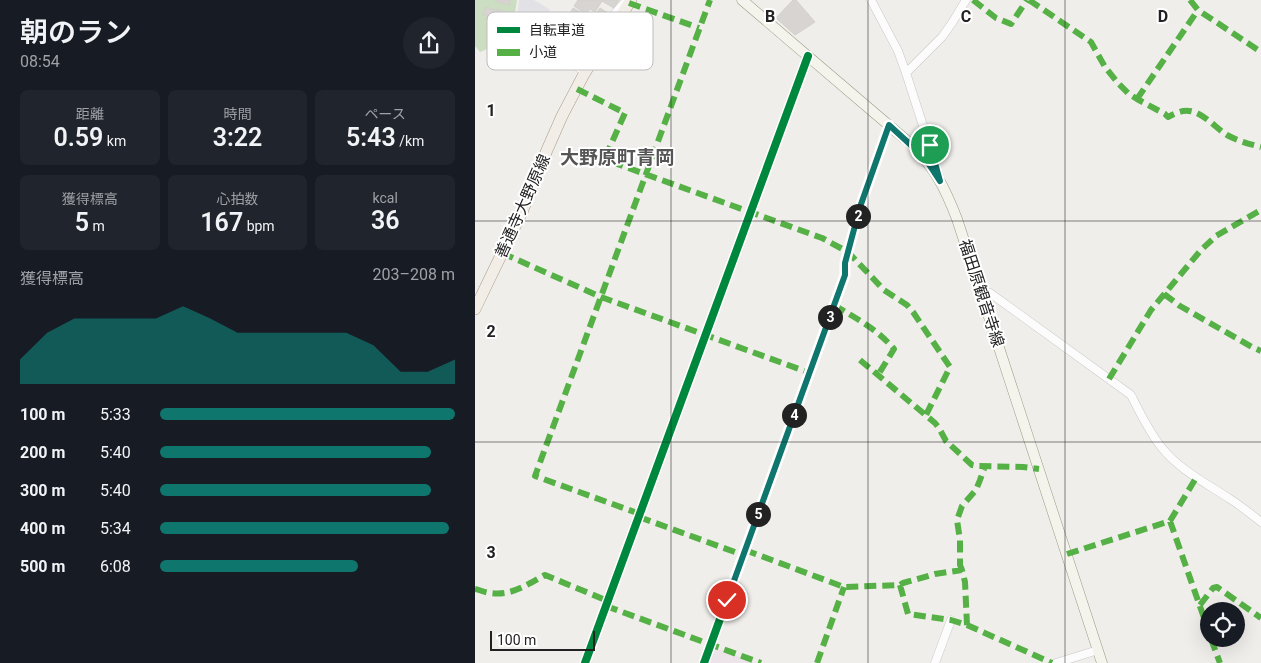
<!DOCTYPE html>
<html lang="ja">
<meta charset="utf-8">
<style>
body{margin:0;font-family:Roboto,"Noto Sans JP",sans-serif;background:#20242c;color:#f1f3f6;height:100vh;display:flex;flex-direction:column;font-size:19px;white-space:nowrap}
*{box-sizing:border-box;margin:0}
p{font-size:16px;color:#9ea1a6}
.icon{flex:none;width:28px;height:28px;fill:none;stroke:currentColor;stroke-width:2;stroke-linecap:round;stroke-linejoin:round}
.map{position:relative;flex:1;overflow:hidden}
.panel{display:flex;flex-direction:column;background:#171b24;width:475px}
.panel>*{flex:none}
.buttons{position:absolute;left:725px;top:602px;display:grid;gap:10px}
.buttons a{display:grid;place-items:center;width:45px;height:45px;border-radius:50%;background:#171b24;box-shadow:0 5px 20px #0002;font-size:25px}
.scale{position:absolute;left:15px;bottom:12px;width:105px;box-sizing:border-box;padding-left:5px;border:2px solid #222;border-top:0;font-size:14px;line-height:18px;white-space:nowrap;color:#222;-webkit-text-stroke:4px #fff;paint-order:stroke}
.pin{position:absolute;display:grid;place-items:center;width:42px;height:42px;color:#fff;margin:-21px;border:2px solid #fff;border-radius:50%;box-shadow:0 1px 5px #0007}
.km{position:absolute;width:25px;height:25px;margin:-12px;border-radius:50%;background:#222;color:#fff;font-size:14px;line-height:25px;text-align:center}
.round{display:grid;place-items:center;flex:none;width:52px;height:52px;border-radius:26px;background:#20242c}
.head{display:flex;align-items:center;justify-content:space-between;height:85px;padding:0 20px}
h1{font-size:28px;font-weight:600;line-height:38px}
.metrics{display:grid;grid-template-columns:repeat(3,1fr);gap:8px;height:85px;padding:5px 20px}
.metrics div{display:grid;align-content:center;border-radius:8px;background:#20242c;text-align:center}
.metrics b{font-size:25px;font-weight:600}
.metrics small{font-size:14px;font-weight:400}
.metrics p{font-size:14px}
.chart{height:140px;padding:10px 20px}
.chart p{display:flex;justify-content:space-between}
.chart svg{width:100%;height:90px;margin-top:5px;fill:#0f766e;opacity:.7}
ul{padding:0 20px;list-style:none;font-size:16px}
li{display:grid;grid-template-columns:80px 60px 1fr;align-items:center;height:38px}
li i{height:12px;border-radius:6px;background:#0f766e}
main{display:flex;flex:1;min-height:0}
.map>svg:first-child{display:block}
.industrial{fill:#ede4e9}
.forest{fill:#cbdec1}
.plaza{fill:#e2e1e5}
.building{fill:#d7d4d2;stroke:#d3d0cc}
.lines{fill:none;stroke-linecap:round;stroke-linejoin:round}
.service-casing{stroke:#c9c8c7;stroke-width:5}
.minor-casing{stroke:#c9c8c7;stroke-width:9}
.secondary-casing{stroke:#999a82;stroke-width:11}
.primary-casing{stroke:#a79c86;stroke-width:12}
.service{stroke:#fdfcfc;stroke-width:4}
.minor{stroke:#fdfcfc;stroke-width:8}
.secondary{stroke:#f4f4ed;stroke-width:10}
.primary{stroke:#f3ede7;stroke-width:11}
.quiet{stroke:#55b145;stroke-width:6;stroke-dasharray:12 6;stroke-linecap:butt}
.cycleway-casing{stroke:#fff;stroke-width:11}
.cycleway{stroke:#00873e;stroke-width:8}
.route-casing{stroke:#fff;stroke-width:10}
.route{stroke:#0f766e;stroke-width:6}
.grid{fill:none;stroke:#222;stroke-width:1;stroke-opacity:0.55}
.labels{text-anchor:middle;stroke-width:4;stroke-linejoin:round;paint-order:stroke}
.street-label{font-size:16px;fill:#222;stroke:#fff}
.quarter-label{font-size:19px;font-weight:bold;fill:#555;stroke:#fff}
.key{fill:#fff;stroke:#bdbdbd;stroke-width:1}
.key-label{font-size:14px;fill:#222}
.grid-label{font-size:16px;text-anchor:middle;font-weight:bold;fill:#222;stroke:#fff;stroke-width:4;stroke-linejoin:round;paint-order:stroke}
</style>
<main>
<section class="panel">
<div class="head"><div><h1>朝のラン</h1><p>08:54</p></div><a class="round"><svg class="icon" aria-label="share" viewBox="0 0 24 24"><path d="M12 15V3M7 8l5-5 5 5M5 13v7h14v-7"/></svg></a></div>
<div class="metrics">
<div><p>距離</p><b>0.59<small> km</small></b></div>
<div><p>時間</p><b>3:22</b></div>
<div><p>ペース</p><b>5:43<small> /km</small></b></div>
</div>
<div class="metrics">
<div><p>獲得標高</p><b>5<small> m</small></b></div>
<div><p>心拍数</p><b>167<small> bpm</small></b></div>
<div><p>kcal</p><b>36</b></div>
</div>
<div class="chart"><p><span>獲得標高</span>203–208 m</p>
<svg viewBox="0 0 160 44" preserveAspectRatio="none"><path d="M0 44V32L10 19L20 12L30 12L40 12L50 12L60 6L70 12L80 19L90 19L100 19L110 19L120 19L130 25L140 38L150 38L160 32V44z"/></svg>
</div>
<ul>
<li><b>100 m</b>5:33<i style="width:100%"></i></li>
<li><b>200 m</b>5:40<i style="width:92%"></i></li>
<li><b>300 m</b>5:40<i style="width:92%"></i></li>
<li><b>400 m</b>5:34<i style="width:98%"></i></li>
<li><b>500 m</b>6:08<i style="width:67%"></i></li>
</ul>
</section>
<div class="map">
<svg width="786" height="663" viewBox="0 0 786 663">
<rect width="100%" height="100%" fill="#f0eeeb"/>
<path class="industrial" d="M239,647L281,663H233Z"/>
<path class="forest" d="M0,0H42L37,32L33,41L22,40L17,47L5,52L0,46Z"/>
<path class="plaza" d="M44,0H59L74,9L75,11L60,38L41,25Z"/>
<path class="building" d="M21,0H35L34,5L20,1Z
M103,0H144L139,8L127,1L120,12L115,9L111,14L99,6Z
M318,0H321L340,22L320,35L301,18Z
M11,7L22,11V9L28,11L27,13L30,14L28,21L25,20L24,22L19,20L20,18L8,15Z
M98,8L127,24L112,51L95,41L97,38L85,32Z
M125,8L133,13L127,22L119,17Z"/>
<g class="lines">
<g class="service-casing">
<path id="service" d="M39,25L108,73"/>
</g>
<g class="minor-casing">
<path id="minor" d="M396,0L423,51L431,73L464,175
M112,60C123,39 134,18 151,1
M431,73L467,37L477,23L491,0
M505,289L515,293L656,395C665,413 674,432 687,448C706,471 731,483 755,499C766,506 776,514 786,522
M110,663C185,461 258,258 333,56
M229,663L370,275V263L385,207L414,125
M460,663L476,620
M581,663L623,650"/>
</g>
<g class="secondary-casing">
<path id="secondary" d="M267,0L437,145C461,170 470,188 482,219L627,663"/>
</g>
<g class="primary-casing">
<path id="primary" d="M0,309L47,212L72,150L87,116L109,74L156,0"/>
</g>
<use href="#service" class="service"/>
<use href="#minor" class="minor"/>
<use href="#secondary" class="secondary"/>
<use href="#primary" class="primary"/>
<path class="quiet" d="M498,0L521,18L536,24L552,0
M554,0L616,42L630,67L643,83L654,94L662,99L690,114L693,117C697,115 703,112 708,111C725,108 739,127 752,135C763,141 774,144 786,147
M715,0L723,10L786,52
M154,3L224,28
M102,89L150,113L133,151L134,161L347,238L373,252L409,290L432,305L438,312L475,367L451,415
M662,99L723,10
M27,253L126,297L335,373
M689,294L705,306L777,347L786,351
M359,305C382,319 401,328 419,349L403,375
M385,360L460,423L464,428L471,441L497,465L502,466L548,467L564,469
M634,379L676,310L726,250L741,236L786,210
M165,514L60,476L235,0
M164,517L268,555
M695,521L734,632
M270,550L369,587L425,585L428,583L460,574L487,570L490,582L492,625
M592,554L695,521L721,478
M487,570L485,565V540L482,520L487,506L501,490L505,480L510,466
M425,585L433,614L476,620L492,625L577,663
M0,589C5,590 11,593 16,593C37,596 53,584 70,575L133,601
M725,605L738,588L742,587L786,618
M131,606L286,663
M736,639L745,663
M342,663L369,587"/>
<g class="cycleway-casing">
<path id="cycleway" d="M110,663C185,461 258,258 333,56
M229,663L370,275V263L385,207L414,125"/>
</g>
<use href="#cycleway" class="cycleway"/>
</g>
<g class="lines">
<g class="route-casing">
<path id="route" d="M252,600L370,275V263L385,207L414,125L450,158L465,181L455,145"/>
</g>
<use href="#route" class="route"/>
</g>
<path class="grid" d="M196,0V663M393,0V663M590,0V663M0,221H786M0,442H786"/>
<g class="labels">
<g class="street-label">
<text transform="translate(47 206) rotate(-66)" y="6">善通寺大野原線</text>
<text transform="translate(507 293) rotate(72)" y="6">福田原観音寺線</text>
</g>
<g class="quarter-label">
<text x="142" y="164">大野原町青岡</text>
</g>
</g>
<rect x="12" y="12" width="166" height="58" rx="8" class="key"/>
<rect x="22" y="27" width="23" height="6" fill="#00873e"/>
<rect x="22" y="49" width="23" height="7" fill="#55b145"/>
<g class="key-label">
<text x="54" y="35">自転車道</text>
<text x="54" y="57">小道</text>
</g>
<g class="grid-label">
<text x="295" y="22">B</text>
<text x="491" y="22">C</text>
<text x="688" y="22">D</text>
<text x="16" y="116">1</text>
<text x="16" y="337">2</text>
<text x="16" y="558">3</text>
</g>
</svg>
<div class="buttons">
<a><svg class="icon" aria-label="locate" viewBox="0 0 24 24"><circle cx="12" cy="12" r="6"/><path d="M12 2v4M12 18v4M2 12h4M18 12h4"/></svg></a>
</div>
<div class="scale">100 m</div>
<div class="pin" style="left:455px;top:145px;background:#1e9e55"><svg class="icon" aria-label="arrive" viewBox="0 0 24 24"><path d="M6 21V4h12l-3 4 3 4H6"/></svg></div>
<div class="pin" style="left:252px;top:600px;background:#d93025"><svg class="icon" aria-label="check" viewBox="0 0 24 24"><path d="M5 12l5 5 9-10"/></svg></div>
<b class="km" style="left:383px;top:216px">2</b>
<b class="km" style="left:355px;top:317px">3</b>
<b class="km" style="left:319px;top:415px">4</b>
<b class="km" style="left:283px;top:514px">5</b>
</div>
</main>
